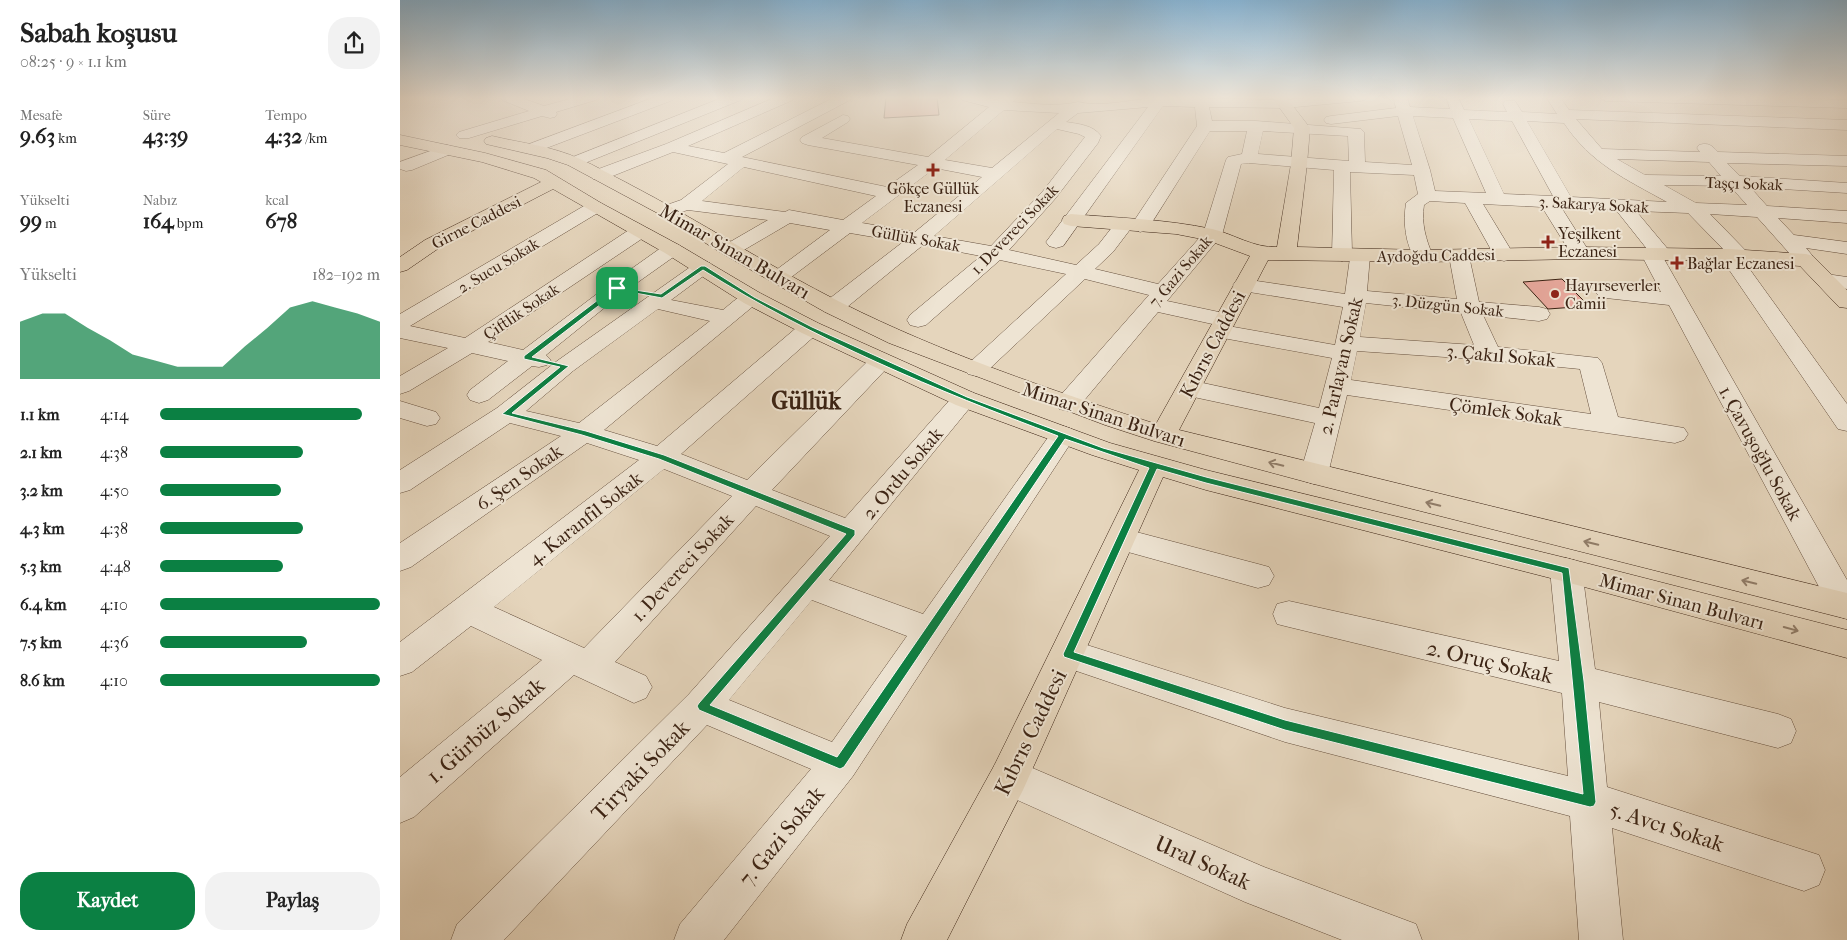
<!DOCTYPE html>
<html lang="tr">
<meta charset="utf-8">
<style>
body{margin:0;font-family:"IM FELL French Canon",serif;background:#f2f2f2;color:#222;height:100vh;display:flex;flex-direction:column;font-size:19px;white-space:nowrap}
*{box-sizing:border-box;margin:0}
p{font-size:16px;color:#767676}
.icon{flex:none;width:28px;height:28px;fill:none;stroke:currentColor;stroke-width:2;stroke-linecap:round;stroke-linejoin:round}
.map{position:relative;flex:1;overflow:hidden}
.sheet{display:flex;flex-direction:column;background:#fff;width:400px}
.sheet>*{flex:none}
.pin{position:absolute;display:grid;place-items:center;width:42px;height:42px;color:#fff;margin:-21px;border-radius:10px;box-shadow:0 2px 8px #0006}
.round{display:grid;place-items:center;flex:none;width:52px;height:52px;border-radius:20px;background:#f2f2f2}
.overview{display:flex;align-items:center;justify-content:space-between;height:85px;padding:0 20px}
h1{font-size:28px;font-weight:700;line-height:38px}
.figures{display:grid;grid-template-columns:repeat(3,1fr);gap:8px;height:85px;padding:5px 20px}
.figures div{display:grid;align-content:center}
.figures b{font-size:21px;font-weight:700}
.figures small{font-size:14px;font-weight:400}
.figures p{font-size:14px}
.chart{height:140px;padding:10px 20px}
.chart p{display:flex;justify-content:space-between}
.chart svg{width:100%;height:90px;margin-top:5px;fill:#0b8043;opacity:.7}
.action{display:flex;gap:10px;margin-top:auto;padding:10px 20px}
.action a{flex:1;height:58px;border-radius:20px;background:#0b8043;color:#fff;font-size:20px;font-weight:700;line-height:58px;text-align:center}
.action a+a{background:#f2f2f2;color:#222}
ul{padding:0 20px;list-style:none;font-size:16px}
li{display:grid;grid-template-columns:80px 60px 1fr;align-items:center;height:38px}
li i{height:12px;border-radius:6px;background:#0b8043}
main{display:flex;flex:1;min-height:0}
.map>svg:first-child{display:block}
.building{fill:#e6a79b;stroke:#3b2314}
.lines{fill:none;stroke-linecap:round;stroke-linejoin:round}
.minor-casing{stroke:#66503e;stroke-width:1}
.major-casing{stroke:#3b2314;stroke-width:1}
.minor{fill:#eee4d3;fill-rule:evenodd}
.major{fill:#e5d5bc;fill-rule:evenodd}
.oneway{stroke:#907c68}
.route{fill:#0b8043;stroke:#fff;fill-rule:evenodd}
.poi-dot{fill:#8f2418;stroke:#eee4d3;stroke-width:2}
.labels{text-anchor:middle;stroke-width:4;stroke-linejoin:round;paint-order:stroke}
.far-street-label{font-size:16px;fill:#3b2314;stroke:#eee4d3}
.far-poi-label{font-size:16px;fill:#3b2314;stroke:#eee4d3;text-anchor:start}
.street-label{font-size:19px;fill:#3b2314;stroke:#eee4d3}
.near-street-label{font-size:22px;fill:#3b2314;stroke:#eee4d3}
.district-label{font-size:24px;font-weight:bold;fill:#3b2314;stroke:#eee4d3}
</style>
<main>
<section class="sheet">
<div class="overview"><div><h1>Sabah koşusu</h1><p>08:25 · 9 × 1.1 km</p></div><a class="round"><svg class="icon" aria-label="share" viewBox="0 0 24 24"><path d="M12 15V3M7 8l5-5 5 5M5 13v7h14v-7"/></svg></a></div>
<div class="figures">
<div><p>Mesafe</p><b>9.63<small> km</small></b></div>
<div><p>Süre</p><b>43:39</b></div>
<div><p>Tempo</p><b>4:32<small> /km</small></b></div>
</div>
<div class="figures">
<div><p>Yükselti</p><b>99<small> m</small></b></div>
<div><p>Nabız</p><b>164<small> bpm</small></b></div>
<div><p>kcal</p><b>678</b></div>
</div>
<div class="chart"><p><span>Yükselti</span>182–192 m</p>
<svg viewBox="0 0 160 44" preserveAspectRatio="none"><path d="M0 44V16L10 12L20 12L30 19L40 25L50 32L60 35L70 38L80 38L90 38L100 28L110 19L120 9L130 6L140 9L150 12L160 16V44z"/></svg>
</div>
<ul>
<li><b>1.1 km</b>4:14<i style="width:92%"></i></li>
<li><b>2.1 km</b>4:38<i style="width:65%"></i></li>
<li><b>3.2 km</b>4:50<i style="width:55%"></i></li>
<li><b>4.3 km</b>4:38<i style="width:65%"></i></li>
<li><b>5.3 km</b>4:48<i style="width:56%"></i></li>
<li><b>6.4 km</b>4:10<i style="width:100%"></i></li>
<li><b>7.5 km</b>4:36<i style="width:67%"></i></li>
<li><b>8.6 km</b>4:10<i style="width:100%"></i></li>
</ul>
<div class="action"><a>Kaydet</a><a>Paylaş</a></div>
</section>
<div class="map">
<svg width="1447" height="940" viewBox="0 0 1447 940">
<rect width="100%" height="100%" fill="#e5d5bc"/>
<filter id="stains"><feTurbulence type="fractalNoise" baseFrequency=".004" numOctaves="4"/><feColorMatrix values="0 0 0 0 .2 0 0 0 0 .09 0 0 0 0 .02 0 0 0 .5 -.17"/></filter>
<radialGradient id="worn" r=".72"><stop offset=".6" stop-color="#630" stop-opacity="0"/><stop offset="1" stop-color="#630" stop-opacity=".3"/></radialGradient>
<path class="building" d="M486,97H537L539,115L484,118Z
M1162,279L1189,306L1148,309L1123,282Z"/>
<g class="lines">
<g class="minor-casing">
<path id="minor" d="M100,97H119L144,106L177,97H198L196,100L156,112L157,114L155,117L150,118L142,116L69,138H59L56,135L59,132L129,111L102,100Z
M255,97H275L273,100L136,152H124L122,149L124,146Z
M324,97H343L341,100L180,165H168L166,162L168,159Z
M376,97H395L393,100L288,146L324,153L435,97H452L450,100L342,157L487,187L518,165L408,145L402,143L400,140L402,137L443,115L448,116L450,119L448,122L422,138L528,157L589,107L562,100L560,97H583L597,100L602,97H617L613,102C635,104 657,107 678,102C701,107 727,101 751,98V97L885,100L916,97H967L965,100L960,101L885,108L809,107L812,121H856L961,129L964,132L965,162L1012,165L998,116L931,124L926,123L924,120L926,117L931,116L996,108L993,97H1007L1010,107L1050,109L1046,97H1058L1064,110L1107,112L1103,104L1105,101H1115L1122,112L1157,114L1146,97H1160L1169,110L1447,120V130L1176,119L1202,149L1300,152L1297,148L1299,145C1309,142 1312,146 1318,152L1447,156V166L1327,163L1340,176L1447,183V193L1350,187L1367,206L1447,211V223L1378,218L1394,235L1447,242V254L1406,248L1416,260L1413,264L1406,266L1399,264L1357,217L1310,214L1346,251L1349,255L1343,260L1447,404V431L1438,429L1319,255L1324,250L1288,213L1236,211L1272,254L1269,258L1264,259L1447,580V619L1434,615L1269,305L1206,298L1199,296L1195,292L1199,288L1206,286L1261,292L1241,254L1247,249L1216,210L1161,207L1190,253L1187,257L1180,259L1173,257L1142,207L1083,204L1114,255L1111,259L1104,261L1097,259L1094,255L1065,203L1030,201L1024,205C1021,223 1026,240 1033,256L1030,260L1023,262L1016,260C1005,244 1003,222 1006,203L1018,194L1014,175L950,172L952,253L960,250L967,252L970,256L967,291L1057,299L1049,256L1052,252L1059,250L1066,252L1069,256L1079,302L1139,307L1147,309L1150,314L1147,319L1139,321L1083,315L1098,347L1198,358L1202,363L1218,417L1284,428L1288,434L1284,440L1275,443L947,395L928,474L924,481L914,484L904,481L900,474L915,423L789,396L780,393L777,388L780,383L789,380L919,408L932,358L812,336L809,331L812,326L817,325L758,312L677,409L668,411L659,409L655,403L659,397L749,295L685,279L584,374L576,376L568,374L564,369L568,364L666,274L600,260L526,325L518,327L510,325L507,320L510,315L581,256L523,245L441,312L433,313L425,312L422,307L425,302L503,242L450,233L386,281L379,283L372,281L369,277L372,273L430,230L390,223L337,254L330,256L323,254L320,250L323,246L368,220L288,210L267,216L261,215L258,211L261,207L281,200L328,164L273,152L205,179H193L191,175L193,171L266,144ZM763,106L795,107L797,126L732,224L724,219L717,221L699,244L676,265L609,250L655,199L698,143L701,136C693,125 679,124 666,122L678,113L748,107L646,242L649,246L656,248L663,246ZM604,110L659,113L592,168L545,160ZM1013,116L1053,118L1086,193L1035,191L1030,170ZM1069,119L1112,121L1153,196L1104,194ZM1127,121L1164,123C1191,164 1226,179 1267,202L1171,197ZM657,129L679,134L685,137L643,191L591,246L534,236ZM810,131H847L842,154L828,157L826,160L803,234L758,284L695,269L713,252L732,227L740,232L747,230ZM863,131L948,136L949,161L858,154ZM1217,159L1309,162L1321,176L1245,175ZM849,163L934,170L932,255L935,259L942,261L950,258L945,294L843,279L836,281L833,285L836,289L843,291L943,307L935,345L828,326L833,325L836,320L833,315L767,301L822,235L841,164ZM344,167L476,196L443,220L389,210L385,212L302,201ZM535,168L582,177L515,232L462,223ZM1264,185L1330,186L1347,205L1296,203ZM966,303L1061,313L1074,345L960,337ZM957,351L1089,360L1180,369L1191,414L951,380Z
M1199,97H1347L1447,100V108L1206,101Z
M47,145L53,147L55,150L53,153L12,170L6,171L0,169V162Z
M195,202L201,203L204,207L201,211L10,326L65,338L232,228L239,226L246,228L248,232L246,236L88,342L123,350L210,284L265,245L272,243L279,245L282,249L279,253L224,292L146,355L151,360L147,365L139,367L132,366L88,400L79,403L70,400L67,395L70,390L108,361L72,353L9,391L0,394V376L48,348L0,338V314L189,203Z
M303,261L310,263L313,267L310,271L271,300L323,310C334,301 344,290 360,293L363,298L204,430L257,446L402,323L410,321L418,323L421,328L418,333L281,454L347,480L473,356L481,354L489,356L493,361L489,366L372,490L445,518L556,393L565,391L574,393L577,399L429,580L523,614L654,429L663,426L672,429L676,435L453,776L324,940H274L280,924L411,769L307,725L104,940H51L57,924L289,694L430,536L356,506L215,662L246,676L252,687L246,698L234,703L174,675L14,817L0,823V777L142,660L71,626L12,672L0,676V642L239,460L187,443L11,567L0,571V543L161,436L110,423L10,490L0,493V470L97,408L157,361L296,263ZM258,309L310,321L179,423L126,411L173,371ZM264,469L332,496L184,648L94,607ZM412,600L507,636L432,742L329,700Z
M1426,274L1447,277V289L1419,284L1416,280L1419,276Z
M0,401L36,412L40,418L36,424L27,426L0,418Z
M721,528L858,564L869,567L874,576L869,585L858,588L710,547L706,539L710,531Z
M1166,558L1177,561L1182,570L1195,669L1378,714L1391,719L1396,731L1391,743L1378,748L1199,702L1207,787L1419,855L1425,870L1419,885L1404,891L1212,828L1223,940H1179L1170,816L885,742L656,664L651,654L656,644L668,639L885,708L1168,776L1162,693L889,627L877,624L873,614L877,604L889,601L1159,661L1150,570L1155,561Z
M609,758L864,867L1016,924L1022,940H942L845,902L595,790L590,777L595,764Z"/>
</g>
<g class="major-casing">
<path id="major" d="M872,97H886L910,128L907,164L897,247L1023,250L1180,247L1329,249L1406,254L1413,256L1447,290V308L1439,307L1400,266L1329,261L1180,259L1023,262L868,260L779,430L1447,593V619L914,484L754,441L705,425L489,343L425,312L323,254L261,215L168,165L147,158L86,144L84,141L86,138L92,136C121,143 152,146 180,159C196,166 211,175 227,183C300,221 368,266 442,303C542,353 650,390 756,424L850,256L807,240L776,234L671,226L664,224L662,220L664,216L671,214C718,218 765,219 812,229C834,234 853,248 877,247L891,164L894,128Z
M0,135L85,153L146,170L201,203L279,245L360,293L418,323L574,393L710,443L806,470L1166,558L1447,630V658L1166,582L806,490L763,477L623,790L547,940H501L507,924L595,764L739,470L692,455L556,405L402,333L344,303L265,253L153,189L39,248L7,270L0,272V257L25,240L141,182L134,178L82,162L0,145Z"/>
</g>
<use href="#minor" class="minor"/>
<use href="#major" class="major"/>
</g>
<defs><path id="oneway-shaft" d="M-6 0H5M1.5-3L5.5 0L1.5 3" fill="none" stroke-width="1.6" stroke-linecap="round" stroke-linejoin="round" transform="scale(1.25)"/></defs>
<g class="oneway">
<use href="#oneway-shaft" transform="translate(876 464) rotate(-166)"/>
<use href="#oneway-shaft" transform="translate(1033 504) rotate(-166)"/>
<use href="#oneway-shaft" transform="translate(1191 543) rotate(-166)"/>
<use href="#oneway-shaft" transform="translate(1349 582) rotate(-166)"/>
<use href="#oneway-shaft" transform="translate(1391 629) rotate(15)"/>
</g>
<linearGradient id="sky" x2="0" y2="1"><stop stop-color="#88b5d5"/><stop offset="0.43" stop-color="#f3ece1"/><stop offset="1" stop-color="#f3ece1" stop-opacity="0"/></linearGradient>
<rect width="1447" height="228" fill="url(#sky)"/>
<path class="route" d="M301,266H305L354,297L412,327L567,397L703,448L806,477L1169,568L1184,681L1196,802L1194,806L1190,807L885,730L664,657L663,654L749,468L665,439L444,767L440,769L299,710L297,706L299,703L446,534L259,459L182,435L102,414L160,367L124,359V356L215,287L261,294ZM303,270C414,340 536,390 658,436L437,757L310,705L455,535V530L264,455L186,431L112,413L169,366L132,357L219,290L262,298ZM757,469L806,483L1162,573L1183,794L885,720L674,652Z"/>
<g class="poi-dot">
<path d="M530.5 162.5h5v5h5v5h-5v5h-5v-5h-5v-5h5z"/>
<path d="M1145.5 234.5h5v5h5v5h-5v5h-5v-5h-5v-5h5z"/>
<path d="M1274.5 255.5h5v5h5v5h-5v5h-5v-5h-5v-5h5z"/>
<circle cx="1155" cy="294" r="5"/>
</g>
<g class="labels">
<g class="far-street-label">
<text transform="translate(1344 183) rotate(2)" y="6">Taşçı Sokak</text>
<text transform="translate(1194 204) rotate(3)" y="6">3. Sakarya Sokak</text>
<text transform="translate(76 222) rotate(-27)" y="6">Girne Caddesi</text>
<text transform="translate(614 229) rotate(-46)" y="6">1. Devereci Sokak</text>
<text transform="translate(516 238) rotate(10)" y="6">Güllük Sokak</text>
<text transform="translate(1036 255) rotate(-1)" y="6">Aydoğdu Caddesi</text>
<text transform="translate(98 265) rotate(-31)" y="6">2. Sucu Sokak</text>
<text transform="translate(780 271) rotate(-50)" y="6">7. Gazi Sokak</text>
<text transform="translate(1048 305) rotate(6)" y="6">3. Düzgün Sokak</text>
<text transform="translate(121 311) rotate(-34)" y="6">Çiftlik Sokak</text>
</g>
<g class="far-poi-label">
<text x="533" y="194" text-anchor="middle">Gökçe Güllük<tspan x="533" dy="18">Eczanesi</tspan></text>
<text x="1158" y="239">Yeşilkent<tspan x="1158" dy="18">Eczanesi</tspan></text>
<text x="1287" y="269">Bağlar Eczanesi</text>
<text x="1165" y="291">Hayırseverler<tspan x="1165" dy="18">Camii</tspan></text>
</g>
<g class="street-label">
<text transform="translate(335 251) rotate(30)" y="7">Mimar Sinan Bulvarı</text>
<text transform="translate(812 344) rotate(-62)" y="7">Kıbrıs Caddesi</text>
<text transform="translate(1101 355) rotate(5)" y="7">3. Çakıl Sokak</text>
<text transform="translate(940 366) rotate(-77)" y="7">2. Parlayan Sokak</text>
<text transform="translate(1106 411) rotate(8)" y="7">Çömlek Sokak</text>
<text transform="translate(704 414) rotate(18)" y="7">Mimar Sinan Bulvarı</text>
<text transform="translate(1361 453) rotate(61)" y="7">1. Çavuşoğlu Sokak</text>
<text transform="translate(502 473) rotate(-50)" y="7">2. Ordu Sokak</text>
<text transform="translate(119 477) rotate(-35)" y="7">6. Şen Sokak</text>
<text transform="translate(185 518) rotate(-38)" y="7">4. Karanfil Sokak</text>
<text transform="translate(282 567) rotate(-47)" y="7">1. Devereci Sokak</text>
<text transform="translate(1282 601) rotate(15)" y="7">Mimar Sinan Bulvarı</text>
</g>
<g class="near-street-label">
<text transform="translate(1090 661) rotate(13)" y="8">2. Oruç Sokak</text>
<text transform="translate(85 730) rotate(-41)" y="8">1. Gürbüz Sokak</text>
<text transform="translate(630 732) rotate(-64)" y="8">Kıbrıs Caddesi</text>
<text transform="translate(240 770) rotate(-46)" y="8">Tiryaki Sokak</text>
<text transform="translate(1267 826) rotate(18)" y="8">5. Avcı Sokak</text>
<text transform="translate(381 836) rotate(-51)" y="8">7. Gazi Sokak</text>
<text transform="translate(803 862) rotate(24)" y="8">Ural Sokak</text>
</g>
<g class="district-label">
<text x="406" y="409">Güllük</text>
</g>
</g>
<rect width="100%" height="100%" filter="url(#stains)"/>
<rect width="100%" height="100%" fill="url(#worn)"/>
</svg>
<div class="pin" style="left:217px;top:288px;background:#1e9e55"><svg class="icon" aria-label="arrive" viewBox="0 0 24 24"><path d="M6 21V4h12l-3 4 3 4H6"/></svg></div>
</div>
</main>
